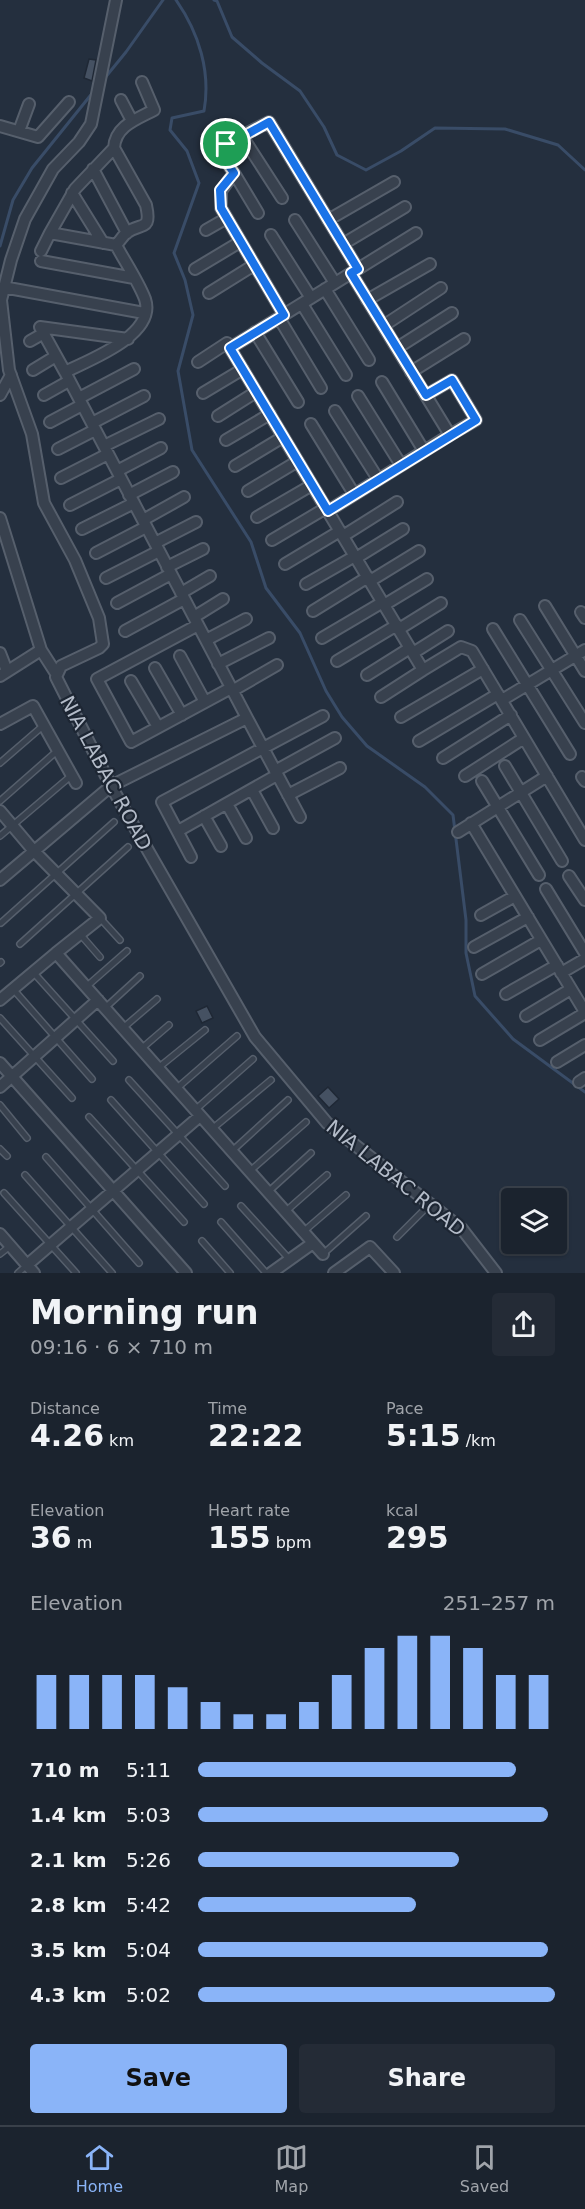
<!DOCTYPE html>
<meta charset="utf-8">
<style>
body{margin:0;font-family:"DejaVu Sans",sans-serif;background:#242b36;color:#f1f3f6;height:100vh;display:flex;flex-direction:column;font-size:22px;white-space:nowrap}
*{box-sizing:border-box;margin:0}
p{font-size:20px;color:#a0a4aa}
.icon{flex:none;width:33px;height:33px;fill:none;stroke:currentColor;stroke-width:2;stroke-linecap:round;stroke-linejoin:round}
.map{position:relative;height:1273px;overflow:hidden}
.side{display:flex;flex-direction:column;background:#1b232e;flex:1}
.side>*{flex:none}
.buttons{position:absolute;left:501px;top:1188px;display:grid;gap:12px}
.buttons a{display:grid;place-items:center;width:66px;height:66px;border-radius:6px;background:#1b232e;box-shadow:0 2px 4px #0004,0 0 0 2px #39404a;font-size:30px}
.pin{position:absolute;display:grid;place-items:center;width:51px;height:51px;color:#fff;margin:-26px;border:3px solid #fff;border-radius:50%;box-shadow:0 2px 6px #0007}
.round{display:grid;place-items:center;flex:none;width:63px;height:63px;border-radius:6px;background:#242b36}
.summary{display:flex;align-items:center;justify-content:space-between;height:102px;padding:0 30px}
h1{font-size:33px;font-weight:700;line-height:45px}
.metrics{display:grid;grid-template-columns:repeat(3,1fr);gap:9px;height:102px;padding:6px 30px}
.metrics div{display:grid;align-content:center}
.metrics b{font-size:30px;font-weight:700}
.metrics small{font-size:16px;font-weight:400}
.metrics p{font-size:16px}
.chart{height:168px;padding:12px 30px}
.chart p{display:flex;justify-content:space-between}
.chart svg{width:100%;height:108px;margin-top:6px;stroke:#8ab4f8;stroke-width:6}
.action{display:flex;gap:12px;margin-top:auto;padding:12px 30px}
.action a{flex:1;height:69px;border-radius:6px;background:#8ab4f8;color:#111;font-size:24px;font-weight:700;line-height:69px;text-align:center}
.action a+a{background:#242b36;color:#f1f3f6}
ul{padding:0 30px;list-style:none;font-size:20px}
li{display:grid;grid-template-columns:96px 72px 1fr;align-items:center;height:45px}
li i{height:15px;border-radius:8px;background:#8ab4f8}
.dock{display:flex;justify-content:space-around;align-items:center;height:84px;border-top:2px solid #39404a;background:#1b232e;font-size:16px;color:#a0a4aa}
.dock a{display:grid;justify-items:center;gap:3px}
.dock .selected{color:#8ab4f8}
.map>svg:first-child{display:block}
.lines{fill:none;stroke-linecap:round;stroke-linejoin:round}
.stream{stroke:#394c67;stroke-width:3}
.building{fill:#455162;stroke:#1f2835;stroke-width:1.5}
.lane-casing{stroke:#565f6c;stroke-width:8}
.street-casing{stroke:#565f6c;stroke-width:14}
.lane{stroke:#38414e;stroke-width:5}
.street{stroke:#38414e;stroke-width:10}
.route-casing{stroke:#fff;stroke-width:12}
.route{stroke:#1a73e8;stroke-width:8}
.labels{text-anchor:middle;stroke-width:4.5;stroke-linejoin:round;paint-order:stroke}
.street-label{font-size:20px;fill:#b4bcc9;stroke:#1d2633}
</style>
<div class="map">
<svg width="585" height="1273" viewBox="0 0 585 1273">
<rect width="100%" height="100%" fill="#242f3e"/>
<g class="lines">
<path class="stream" d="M176,0C199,33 211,72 204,111L172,118L170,130L187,151L199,183L174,253L185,280L193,315L178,371L192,450L251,542L266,588L300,633L326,691L342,717L367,746L425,787L453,815L466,920V953L475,996L513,1039L585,1092
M214,0L217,1L232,37L262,63L300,91L324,127L337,155L366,170L401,151L435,128L505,129L558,145L585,170
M104,79L126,52L163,0
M0,246L13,200L32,168L94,91"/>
</g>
<path class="building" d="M89,59L96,60L92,81L84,78Z
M207,1006L213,1018L202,1023L196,1011Z
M328,1087L339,1099L329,1108L318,1096Z"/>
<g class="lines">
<g class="lane-casing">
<path id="lane" d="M0,763L44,725
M0,801L57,751
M0,836L72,775
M100,918L120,940
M1,923L114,822
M80,934L100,957
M20,944L128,847
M0,963L1,962
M33,972L113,1061
M86,987L127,951
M13,989L92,1079
M105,1008L140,976
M0,1018L72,1098
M123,1028L157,999
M141,1049L169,1025
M158,1068L205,1030
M129,1080L225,1186
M176,1089L237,1036
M111,1100L204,1204
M0,1105L27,1138
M195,1110L253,1059
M89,1117L184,1222
M212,1129L271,1080
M0,1149L7,1156
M232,1151L288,1100
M46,1157L139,1263
M250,1171L306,1122
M25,1175L112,1273
M268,1192L311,1153
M4,1193L76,1273
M241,1206L290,1260
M285,1212L327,1175
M221,1222L266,1273
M303,1232L346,1195
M397,1237L430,1204
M202,1241L230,1273
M0,1254L10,1246
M323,1254L366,1216
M18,1273L27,1265"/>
</g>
<g class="street-casing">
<path id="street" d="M116,0L91,124L79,142L53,169L25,219L11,260L1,300L9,370L32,434L44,503L75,560L99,618L103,644L99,648L61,666L56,677L111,786L255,1037L327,1123L462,1229L496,1273
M121,100L132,121
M0,126L38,137L69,102
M19,131L29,104
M242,136L282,198
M114,148L75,189L50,233L116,245
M93,169L127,233
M234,173L258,213
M72,193L103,243
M295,220L335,283
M328,220L394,182
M206,230L227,218
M416,233L230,348L423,670L461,647L472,651L585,840
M271,235L311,298
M343,244L405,207
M41,251L50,233
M41,261L134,278
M195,269L240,242
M3,287L144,313
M325,289L369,360
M209,293L254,265
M367,300L430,264
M302,304L346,375
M284,315L221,208V191L234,173L220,153L226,144L269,122L358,269
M279,318L321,388
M383,326L441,288
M255,332L298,402
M30,341L44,333
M397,348L452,313
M198,362L227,343L230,348
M33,370L56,356
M65,372L40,327L128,339
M411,372L464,339
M382,382L424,451
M203,393L243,369
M0,395L11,375
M44,395L69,381
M426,395L452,380L476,420L450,435
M358,396L401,465
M79,398L134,369
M335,411L378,479
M218,416L256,392
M50,422L82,405
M92,423L144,396
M311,424L354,494
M226,440L270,414
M104,446L159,419
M58,449L95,430
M235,466L283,437
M117,471L161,448
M61,478L108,454
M248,491L298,461
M129,495L173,472
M70,505L121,479
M328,511L450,435L351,273
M257,517L312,485
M0,518L41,650L57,675
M143,520L184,497
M82,529L134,503
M343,536L397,502
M272,540L326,508
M155,543L196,522
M96,553L146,527
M356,558L403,529
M285,564L340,531
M167,567L203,549
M106,578L159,551
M370,581L419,551
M306,584L355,556
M181,593L210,576
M117,603L171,574
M384,605L427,579
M545,606L585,671
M313,611L368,577
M581,612L585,618
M194,617L223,599
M520,620L585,723
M198,625L97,679L131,742L231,688
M399,629L441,603
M493,629L570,754
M125,631L184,599
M322,638L383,602
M206,640L246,619
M0,653L7,671
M413,653L448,631
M180,656L205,702
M337,661L397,625
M218,664L269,638
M155,668L182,715
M367,675L410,648
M0,676L41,650
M131,681L158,727
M232,691L277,665
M381,697L423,670
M502,700L585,650
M401,717L483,669
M247,718L300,817
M0,724L33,706L76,783
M419,741L498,694
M443,758L511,715
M505,766L562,861
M275,771L335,738
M465,776L524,738
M582,777L585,781
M482,781L539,875
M252,790L273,828
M288,795L340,768
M227,804L246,838
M0,811L33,850L100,918L56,953L323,1254
M204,816L221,846
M471,823L585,1012
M178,831L277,775
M458,832L547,776
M191,857L162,802L323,716
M569,876L585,900
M0,880L111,786L247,718L65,372C89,360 157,335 145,299C138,281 125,262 116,245C119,242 123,236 126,233C141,222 152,232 146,205L114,148C115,126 137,119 154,110L142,82
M546,889L585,953
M481,915L515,896
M474,947L528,917
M561,973L585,959
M482,974L541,940
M506,994L557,965
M0,1000L56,953
M526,1016L571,989
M540,1040L585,1013
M557,1062L585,1045
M0,1063L186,1273
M579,1082L585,1078
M0,1087L98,1000
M0,1234L34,1273
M27,1265L200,1116
M271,1273L313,1243
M334,1273L370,1247L394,1273"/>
</g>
<use href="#lane" class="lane"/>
<use href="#street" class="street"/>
</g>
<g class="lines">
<g class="route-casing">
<path id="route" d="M269,122L358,269L351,273L426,395L452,380L476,420L328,511L230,348L284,315L221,208L220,190L234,173L220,153L222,148Z"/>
</g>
<use href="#route" class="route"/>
</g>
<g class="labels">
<g class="street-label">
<text transform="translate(106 773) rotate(62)" y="7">NIA LABAC ROAD</text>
<text transform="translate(396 1178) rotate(39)" y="7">NIA LABAC ROAD</text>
</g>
</g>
</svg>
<div class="buttons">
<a><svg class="icon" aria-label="layers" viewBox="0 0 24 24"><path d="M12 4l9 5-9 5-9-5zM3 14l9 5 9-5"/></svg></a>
</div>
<div class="pin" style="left:226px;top:144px;background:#1e9e55"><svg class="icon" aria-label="arrive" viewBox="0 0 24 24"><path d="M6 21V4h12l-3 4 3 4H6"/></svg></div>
</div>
<section class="side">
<div class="summary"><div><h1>Morning run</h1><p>09:16 · 6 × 710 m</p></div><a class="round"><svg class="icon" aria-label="share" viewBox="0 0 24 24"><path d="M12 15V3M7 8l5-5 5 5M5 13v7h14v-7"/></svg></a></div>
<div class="metrics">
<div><p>Distance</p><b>4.26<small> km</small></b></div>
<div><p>Time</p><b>22:22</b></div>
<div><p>Pace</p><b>5:15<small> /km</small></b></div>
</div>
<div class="metrics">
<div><p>Elevation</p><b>36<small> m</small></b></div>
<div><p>Heart rate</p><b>155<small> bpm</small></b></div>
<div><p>kcal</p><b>295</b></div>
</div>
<div class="chart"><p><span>Elevation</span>251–257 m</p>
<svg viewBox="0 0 160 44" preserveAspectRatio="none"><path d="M5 44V22M15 44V22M25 44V22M35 44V22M45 44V27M55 44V33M65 44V38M75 44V38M85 44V33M95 44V22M105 44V11M115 44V6M125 44V6M135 44V11M145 44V22M155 44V22"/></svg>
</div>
<ul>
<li><b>710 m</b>5:11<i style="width:89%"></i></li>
<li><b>1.4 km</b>5:03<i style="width:98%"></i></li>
<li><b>2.1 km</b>5:26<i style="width:73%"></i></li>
<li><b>2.8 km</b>5:42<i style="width:61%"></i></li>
<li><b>3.5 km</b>5:04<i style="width:98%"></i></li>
<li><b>4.3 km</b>5:02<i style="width:100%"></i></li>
</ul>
<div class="action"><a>Save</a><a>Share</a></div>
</section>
<nav class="dock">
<a class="selected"><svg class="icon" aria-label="home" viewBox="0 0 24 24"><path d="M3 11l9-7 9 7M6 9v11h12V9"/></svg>Home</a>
<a><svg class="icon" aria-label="map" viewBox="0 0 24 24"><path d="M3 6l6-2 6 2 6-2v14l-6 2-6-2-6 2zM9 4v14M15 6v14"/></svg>Map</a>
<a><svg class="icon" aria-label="saved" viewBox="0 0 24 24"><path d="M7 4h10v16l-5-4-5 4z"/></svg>Saved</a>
</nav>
